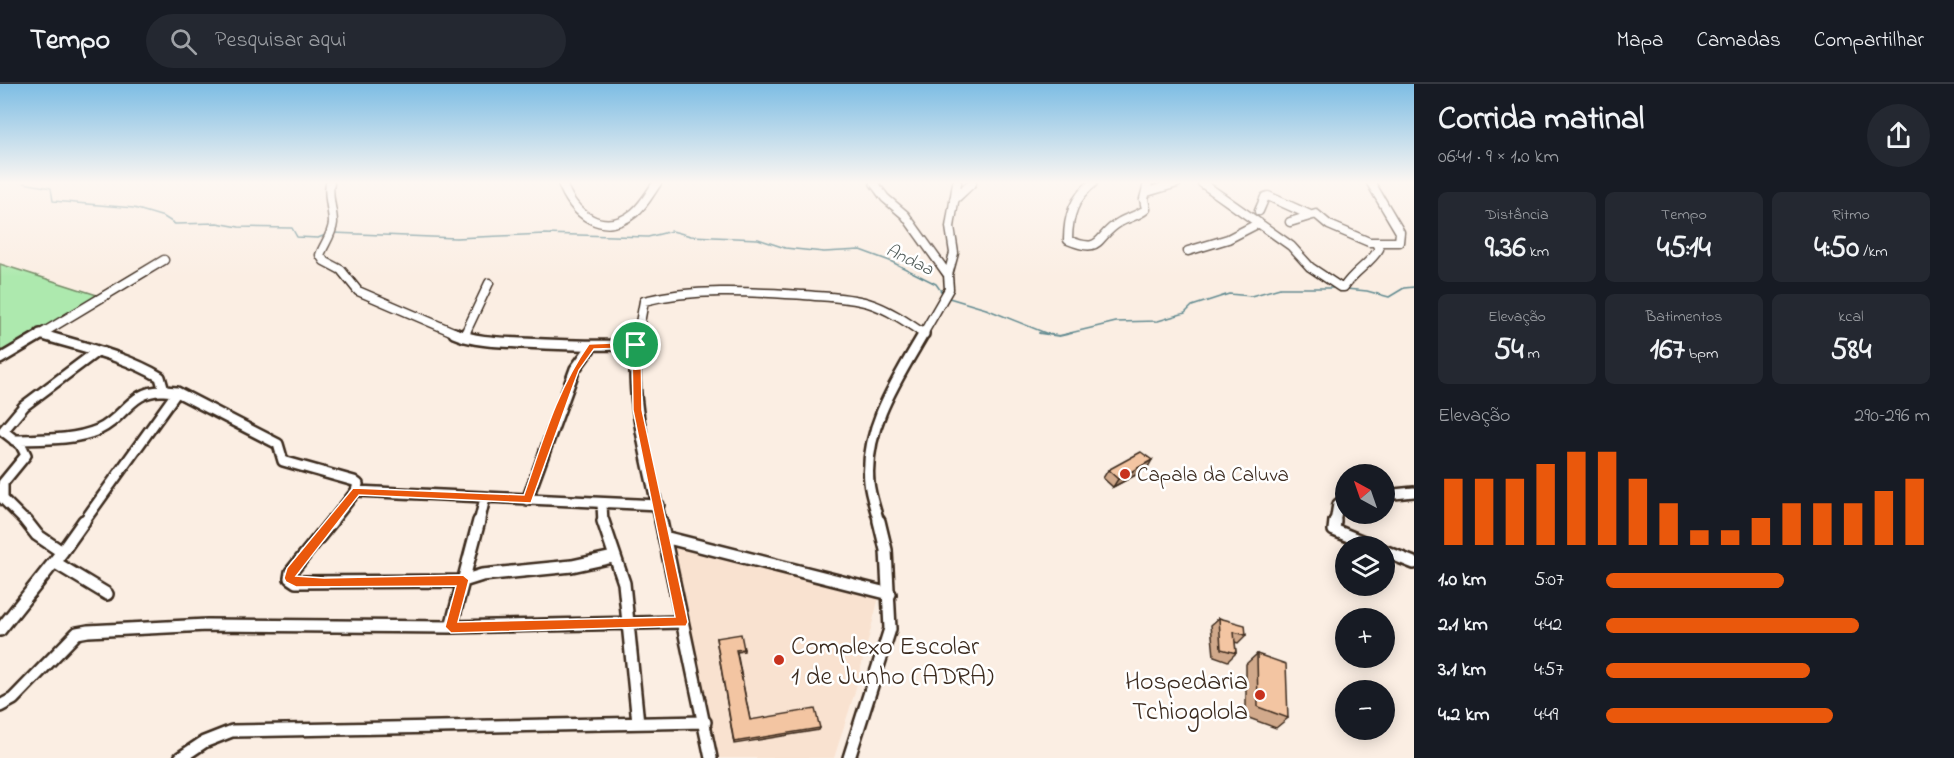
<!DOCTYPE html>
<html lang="pt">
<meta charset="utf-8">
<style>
body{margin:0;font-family:"Indie Flower",sans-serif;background:#242831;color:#f1f3f6;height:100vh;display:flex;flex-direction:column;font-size:22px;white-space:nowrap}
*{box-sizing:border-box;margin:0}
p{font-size:20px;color:#9ea1a6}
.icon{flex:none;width:33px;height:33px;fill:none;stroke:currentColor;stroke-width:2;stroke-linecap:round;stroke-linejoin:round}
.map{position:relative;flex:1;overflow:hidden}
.side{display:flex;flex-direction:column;background:#171b24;width:540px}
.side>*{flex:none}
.needle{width:39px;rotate:320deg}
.controls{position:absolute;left:1335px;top:380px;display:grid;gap:12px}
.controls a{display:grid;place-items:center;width:60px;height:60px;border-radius:50%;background:#171b24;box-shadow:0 3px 15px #0003;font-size:30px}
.pin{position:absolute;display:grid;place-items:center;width:51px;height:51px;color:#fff;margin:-26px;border:3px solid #fff;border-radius:50%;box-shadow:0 2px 6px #0007}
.round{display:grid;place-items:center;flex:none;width:63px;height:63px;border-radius:32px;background:#242831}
.summary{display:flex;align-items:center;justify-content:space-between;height:102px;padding:0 24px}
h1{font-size:33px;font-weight:700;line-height:45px}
.metrics{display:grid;grid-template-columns:repeat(3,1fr);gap:9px;height:102px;padding:6px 24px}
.metrics div{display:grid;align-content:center;border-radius:9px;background:#242831;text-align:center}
.metrics b{font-size:30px;font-weight:700}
.metrics small{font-size:16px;font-weight:400}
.metrics p{font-size:16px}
.chart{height:168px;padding:12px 24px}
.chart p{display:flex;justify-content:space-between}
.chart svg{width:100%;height:108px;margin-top:6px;stroke:#ea580c;stroke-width:6}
ul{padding:0 24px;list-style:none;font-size:20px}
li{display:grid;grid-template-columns:96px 72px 1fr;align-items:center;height:45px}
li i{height:15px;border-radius:8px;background:#ea580c}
header{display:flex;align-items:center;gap:36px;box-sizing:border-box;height:84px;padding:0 30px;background:#171b24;border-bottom:2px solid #363941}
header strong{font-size:28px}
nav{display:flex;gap:33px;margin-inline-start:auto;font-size:21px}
.search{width:420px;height:54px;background:#242831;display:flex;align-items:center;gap:15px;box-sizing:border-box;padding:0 21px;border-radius:33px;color:#9ea1a6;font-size:22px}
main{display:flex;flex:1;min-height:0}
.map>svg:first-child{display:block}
.built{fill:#f9e2d0}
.green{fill:#ade9ae;stroke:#748a66;stroke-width:1.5}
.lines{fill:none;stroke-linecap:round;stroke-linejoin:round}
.stream-far1{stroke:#638b91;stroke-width:1.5}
.stream{stroke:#638b91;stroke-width:2}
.street-far2-casing{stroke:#3b2a1e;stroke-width:11}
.street-far1-casing{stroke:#3b2a1e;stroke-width:14}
.street-casing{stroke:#3b2a1e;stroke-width:16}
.street-far2{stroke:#fff;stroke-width:8}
.street-far1{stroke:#fff;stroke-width:9}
.street{stroke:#fff;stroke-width:11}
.wall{fill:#d1a98b;stroke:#3b2a1e;stroke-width:1.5}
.shaded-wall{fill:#aa8a71;stroke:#3b2a1e;stroke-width:1.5}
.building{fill:#f3c5a2;stroke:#3b2a1e;stroke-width:1.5}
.route{fill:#ea580c;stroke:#fff;stroke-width:1.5;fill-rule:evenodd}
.poi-dot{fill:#c8321e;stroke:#fff;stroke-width:2}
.labels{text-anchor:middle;stroke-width:5;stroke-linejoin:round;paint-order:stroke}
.far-water-label{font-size:18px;font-style:italic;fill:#4f5a57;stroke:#fff}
.poi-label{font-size:21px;fill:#3b2a1e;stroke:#fff;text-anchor:start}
.near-poi-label{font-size:26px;fill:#3b2a1e;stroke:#fff;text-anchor:start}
</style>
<header>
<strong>Tempo</strong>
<div class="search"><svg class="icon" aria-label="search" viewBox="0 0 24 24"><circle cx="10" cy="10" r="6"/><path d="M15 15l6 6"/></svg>Pesquisar aqui</div>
<nav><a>Mapa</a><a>Camadas</a><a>Compartilhar</a></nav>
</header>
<main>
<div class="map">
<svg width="1414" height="674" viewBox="0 0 1414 674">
<rect width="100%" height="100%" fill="#fbeee3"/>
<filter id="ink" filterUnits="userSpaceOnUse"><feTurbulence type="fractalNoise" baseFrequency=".0167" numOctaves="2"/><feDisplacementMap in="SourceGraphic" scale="12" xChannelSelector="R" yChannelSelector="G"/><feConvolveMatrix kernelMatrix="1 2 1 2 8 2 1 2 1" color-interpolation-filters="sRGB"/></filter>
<g filter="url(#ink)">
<path class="built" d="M671,458L879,513L854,611L834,674H716Z"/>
<path class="green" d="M0,180L100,212L0,273Z"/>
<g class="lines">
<path class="stream-far1" d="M24,99L51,104L53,117L134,124L164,133L175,140L217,139L239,143L292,144L297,153L318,154L328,150
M333,149L456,154L544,150L648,153L672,147L691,152L758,155L785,164L824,168L860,166L890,177L936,200L943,210
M1346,205L1367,207L1389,213L1404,204L1414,203
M949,214L986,225L1048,250
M1066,250L1116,238L1158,237L1185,229L1192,222L1229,210L1251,212L1280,204H1335"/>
<path class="stream" d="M1039,249L1059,252L1072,249"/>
<g class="street-far2-casing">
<path id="street-far2" d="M330,99C327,113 333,125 333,139C332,151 324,160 320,171L324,177L341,186L358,207L458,250
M562,99C573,130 603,154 634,129C644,121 650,109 657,99
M874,99L885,114L905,131L948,191
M1093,99C1074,114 1068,132 1068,156C1104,171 1095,152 1120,138C1129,133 1138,132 1146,125L1144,115L1148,99
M1202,99L1291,162L1310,183L1340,203H1344C1353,188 1370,180 1379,165L1376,159
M1147,108L1177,99
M954,116L972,99
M1259,127L1265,113L1268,112L1310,131
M1290,138L1316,130L1329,141L1369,158H1399L1400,148L1371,99
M1188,167L1228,155L1259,139
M41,250L164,176
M465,250L489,199
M638,250L644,217C695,204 752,208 804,211C825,213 847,213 868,219C888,225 907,238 924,250
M923,250L949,205L948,191L954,169L950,143L957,99"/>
</g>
<g class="street-far1-casing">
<path id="street-far1" d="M454,249C475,258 500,258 523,259C561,261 598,262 636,261
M638,249C627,312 648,377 661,439
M922,249L924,250
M40,250C81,263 123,271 160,293L164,307L177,308L278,360L283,377L354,397L358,400L356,407L659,421
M464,253L466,249
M0,275L44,249
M14,356C41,355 72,357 98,346C124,335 131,305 164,307
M1384,411L1414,408
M527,416L575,285L592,262
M602,420L603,439
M27,439L3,415V399L26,371L21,361L3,347L24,322L96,268
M83,439L177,308
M331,439L356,407
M479,439L485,414
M879,439C876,426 870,411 869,398C864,344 898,294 924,249
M1335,439L1338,420L1346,414"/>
</g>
<g class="street-casing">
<path id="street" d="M332,437L291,488L290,494L296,498L463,497L482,491L572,482L613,473
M603,437L624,499L638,639
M661,437L711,674
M1335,437L1334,446L1373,462
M664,453L890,510
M1384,467L1414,479
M62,468L84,437
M54,478L107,510
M451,543L479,437
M0,546L62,468L37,451L26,437
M0,622L13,615L77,549L88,547L207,541L451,543L682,538
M180,674L204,658L232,647L705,638
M849,674L890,545L886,466L879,437"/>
</g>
<use href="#street-far2" class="street-far2"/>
<use href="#street-far1" class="street-far1"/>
<use href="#street" class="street"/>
</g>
<path class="wall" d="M1147,385L1113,403L1103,394L1108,386Z
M1219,534L1246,551L1238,559L1235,558L1236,569L1228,577L1214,572L1211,541Z
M716,554L744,565V567L737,568L750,636L820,644L819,646L734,660Z
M1257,570L1288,634L1276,644L1246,633V580Z"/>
<path class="shaded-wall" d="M1152,376L1147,385L1113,403L1118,395Z"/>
<path class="building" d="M1141,368L1152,376L1118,395L1108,386Z
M1219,534L1245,541L1246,551L1234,548L1236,569L1221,565Z
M741,550L744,565L736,566L750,636L815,625L820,644L734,658L716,554Z
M1257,570L1286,580L1288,634L1258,623Z"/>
</g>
<linearGradient id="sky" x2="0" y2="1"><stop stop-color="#7dbde4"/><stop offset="0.51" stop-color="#fdf7f2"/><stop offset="1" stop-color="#fdf7f2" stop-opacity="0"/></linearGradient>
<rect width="1414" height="193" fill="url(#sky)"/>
<path class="route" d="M636,258L641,261L642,326L688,538L686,542L451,549L445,543L456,502L296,503L286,498L284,494L287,484L353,404L524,411C542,359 557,305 589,260ZM632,264L633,326L675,533L458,538L469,496L463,491L324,494L296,492L359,411L531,419L573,302L579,286L594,265Z"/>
<g class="poi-dot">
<circle cx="1125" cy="390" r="6"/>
<circle cx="779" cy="576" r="6"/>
<circle cx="1260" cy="611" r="6"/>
</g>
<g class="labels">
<g class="far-water-label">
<text transform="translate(910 175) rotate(26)" y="6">Andaa</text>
</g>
<g class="poi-label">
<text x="1137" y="397">Capala da Caluva</text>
</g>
<g class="near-poi-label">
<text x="791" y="570">Complexo Escolar<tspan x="791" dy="30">1 de Junho (ADRA)</tspan></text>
<text x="1248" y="605" text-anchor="end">Hospedaria<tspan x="1248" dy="30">Tchiogolola</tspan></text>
</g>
</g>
</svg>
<div class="controls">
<a><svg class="needle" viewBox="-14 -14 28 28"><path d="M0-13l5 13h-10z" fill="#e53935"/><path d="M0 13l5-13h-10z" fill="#9ea1a6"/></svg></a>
<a><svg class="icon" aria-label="layers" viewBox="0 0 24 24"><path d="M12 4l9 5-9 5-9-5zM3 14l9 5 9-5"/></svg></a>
<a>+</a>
<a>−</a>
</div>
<div class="pin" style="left:636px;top:261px;background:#1e9e55"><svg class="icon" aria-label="arrive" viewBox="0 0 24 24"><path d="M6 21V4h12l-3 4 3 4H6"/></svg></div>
</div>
<section class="side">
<div class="summary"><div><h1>Corrida matinal</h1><p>06:41 · 9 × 1.0 km</p></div><a class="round"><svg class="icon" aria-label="share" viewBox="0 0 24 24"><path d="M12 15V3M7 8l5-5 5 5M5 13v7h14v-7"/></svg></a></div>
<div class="metrics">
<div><p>Distância</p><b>9.36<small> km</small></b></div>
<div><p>Tempo</p><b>45:14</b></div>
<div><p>Ritmo</p><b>4:50<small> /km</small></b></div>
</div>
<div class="metrics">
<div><p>Elevação</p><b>54<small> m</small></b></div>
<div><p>Batimentos</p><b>167<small> bpm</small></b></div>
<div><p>kcal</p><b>584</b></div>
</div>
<div class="chart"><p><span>Elevação</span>290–296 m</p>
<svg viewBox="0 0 160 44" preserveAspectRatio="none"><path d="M5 44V17M15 44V17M25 44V17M35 44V11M45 44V6M55 44V6M65 44V17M75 44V27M85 44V38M95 44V38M105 44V33M115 44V27M125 44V27M135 44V27M145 44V22M155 44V17"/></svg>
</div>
<ul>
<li><b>1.0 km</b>5:07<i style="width:55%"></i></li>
<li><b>2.1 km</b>4:42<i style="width:78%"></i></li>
<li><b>3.1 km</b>4:57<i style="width:63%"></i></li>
<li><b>4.2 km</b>4:49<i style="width:70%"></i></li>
</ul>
</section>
</main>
